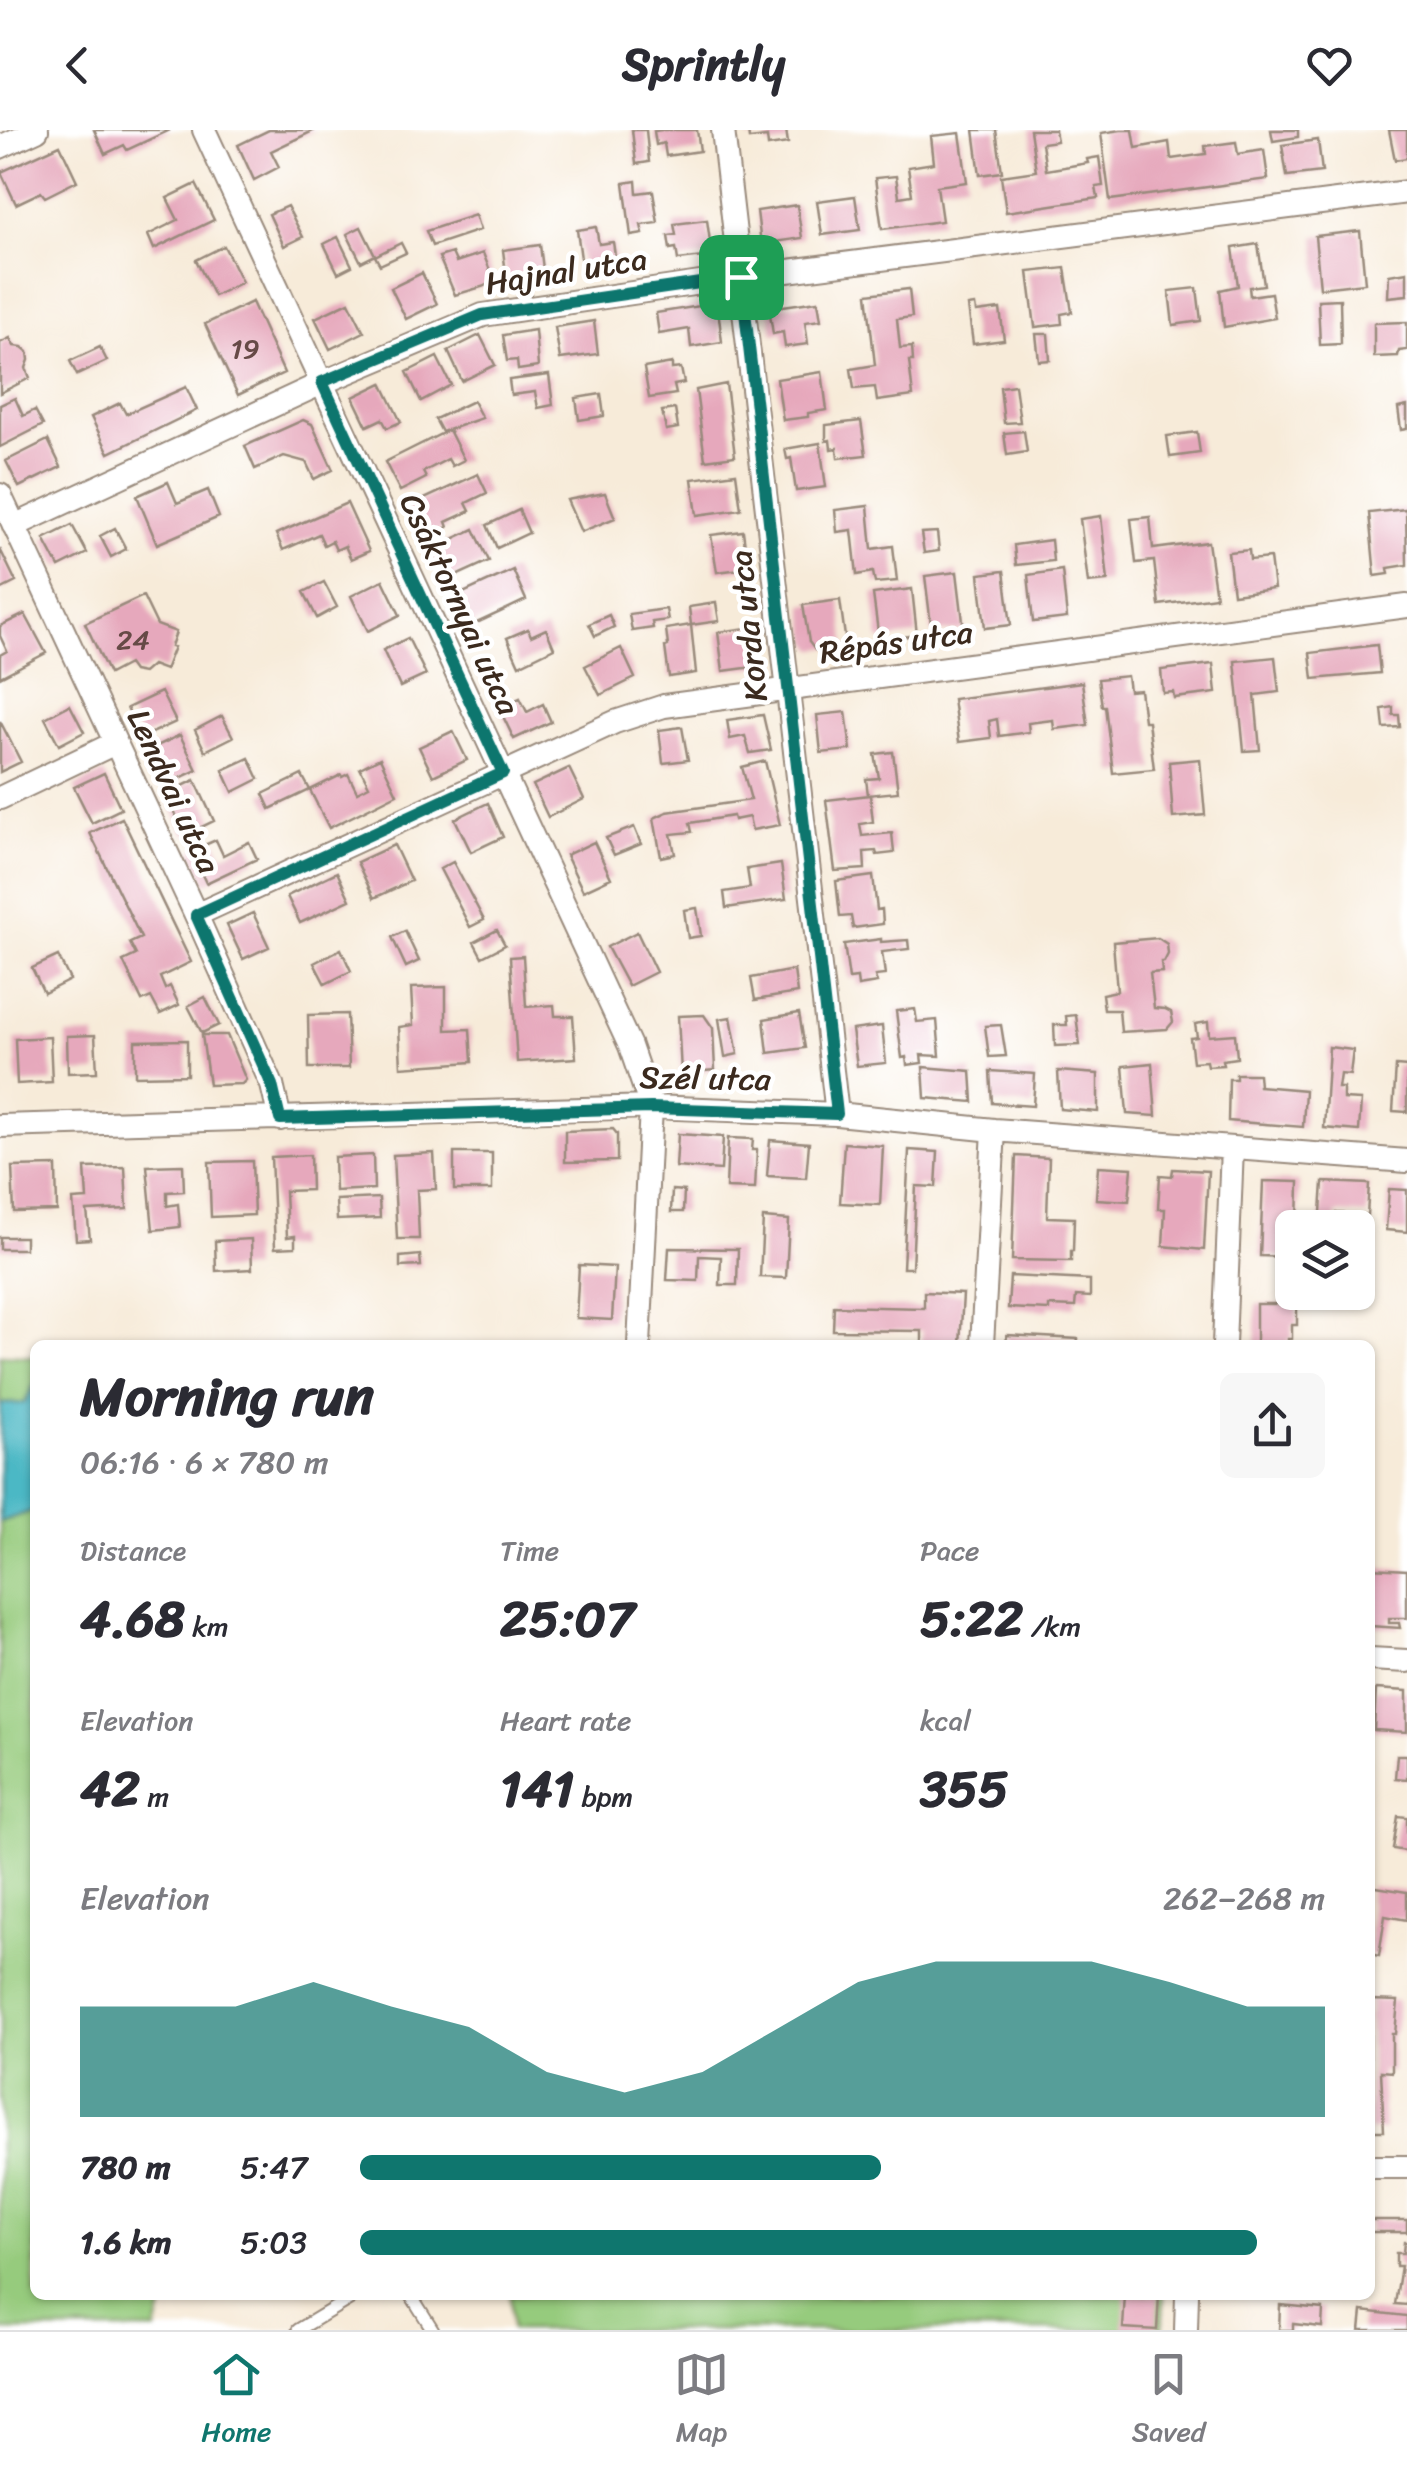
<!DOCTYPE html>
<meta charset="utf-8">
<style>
body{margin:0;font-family:Sriracha,sans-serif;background:#f7f7f7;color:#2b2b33;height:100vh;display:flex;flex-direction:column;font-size:38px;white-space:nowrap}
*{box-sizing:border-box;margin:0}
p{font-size:32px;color:#7c7c81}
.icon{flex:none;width:55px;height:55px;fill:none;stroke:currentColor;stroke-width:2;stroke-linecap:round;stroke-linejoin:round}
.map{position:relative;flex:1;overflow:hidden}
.drawer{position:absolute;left:30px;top:1210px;width:1345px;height:960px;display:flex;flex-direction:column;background:#fff;border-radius:15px;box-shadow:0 2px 8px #0004}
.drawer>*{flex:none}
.controls{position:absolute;left:1275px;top:1080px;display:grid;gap:20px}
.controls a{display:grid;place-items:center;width:100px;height:100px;border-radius:15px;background:#fff;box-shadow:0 2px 8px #0004;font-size:50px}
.pin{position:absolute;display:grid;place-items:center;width:85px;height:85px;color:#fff;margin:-42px;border-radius:20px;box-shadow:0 5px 15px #0006}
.round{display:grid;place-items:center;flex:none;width:105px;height:105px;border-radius:15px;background:#f7f7f7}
.summary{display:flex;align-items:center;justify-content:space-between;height:170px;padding:0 50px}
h1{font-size:55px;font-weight:800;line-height:75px}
.figures{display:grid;grid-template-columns:repeat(3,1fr);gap:15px;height:170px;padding:10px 50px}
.figures div{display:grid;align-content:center}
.figures b{font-size:50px;font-weight:800}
.figures small{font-size:28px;font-weight:400}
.figures p{font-size:28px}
.chart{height:280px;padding:20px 50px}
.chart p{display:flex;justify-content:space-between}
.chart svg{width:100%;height:180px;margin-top:10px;fill:#0f766e;opacity:.7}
ul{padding:0 50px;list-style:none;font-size:32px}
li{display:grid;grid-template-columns:160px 120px 1fr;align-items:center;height:75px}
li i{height:25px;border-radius:12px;background:#0f766e}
header{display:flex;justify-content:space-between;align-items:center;height:130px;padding:0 50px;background:#fff;font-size:45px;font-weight:800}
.tabs{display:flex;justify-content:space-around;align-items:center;height:140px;border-top:2px solid #e1e1e2;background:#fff;font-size:28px;color:#7c7c81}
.tabs a{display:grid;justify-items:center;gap:5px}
.tabs .selected{color:#0f766e}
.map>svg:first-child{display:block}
.green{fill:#96cb7d;stroke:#687a4e;stroke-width:2.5}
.water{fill:#4bb8c5;stroke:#437172;stroke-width:2.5}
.building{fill:#e6a8bc}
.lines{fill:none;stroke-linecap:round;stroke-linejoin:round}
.lane-casing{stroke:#998a7c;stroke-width:15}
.street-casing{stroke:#998a7c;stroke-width:26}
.lane{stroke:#fff;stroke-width:11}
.street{stroke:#fff;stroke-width:22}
.route-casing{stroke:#fff;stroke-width:20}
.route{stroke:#0f766e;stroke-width:12}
.labels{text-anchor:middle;stroke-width:9;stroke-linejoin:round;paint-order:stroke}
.number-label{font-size:28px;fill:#664a46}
.street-label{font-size:32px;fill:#3b2a1e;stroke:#fff}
</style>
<header><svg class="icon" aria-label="back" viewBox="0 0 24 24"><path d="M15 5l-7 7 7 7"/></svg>Sprintly<svg class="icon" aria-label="heart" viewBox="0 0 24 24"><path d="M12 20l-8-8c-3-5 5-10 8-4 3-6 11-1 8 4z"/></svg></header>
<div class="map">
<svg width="1407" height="2200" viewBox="0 0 1407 2200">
<rect width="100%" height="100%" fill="#fff"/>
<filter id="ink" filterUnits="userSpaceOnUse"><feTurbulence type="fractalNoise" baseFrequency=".01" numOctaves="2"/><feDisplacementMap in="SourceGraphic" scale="20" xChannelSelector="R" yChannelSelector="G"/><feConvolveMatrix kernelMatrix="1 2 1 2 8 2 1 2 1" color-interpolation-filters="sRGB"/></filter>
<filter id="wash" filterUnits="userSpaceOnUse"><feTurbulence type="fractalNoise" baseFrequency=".0048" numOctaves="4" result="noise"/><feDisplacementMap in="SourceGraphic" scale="40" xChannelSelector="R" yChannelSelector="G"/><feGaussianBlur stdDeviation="2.25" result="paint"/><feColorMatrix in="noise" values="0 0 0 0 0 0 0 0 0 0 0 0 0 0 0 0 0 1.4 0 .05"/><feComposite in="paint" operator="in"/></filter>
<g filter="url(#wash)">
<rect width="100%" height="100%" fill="#f7ebd9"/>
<path class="green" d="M0,1225L35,1227V1255L24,1273L0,1274Z
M35,1380V2165H179L163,2175L156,2200H0V1392Z
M510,2165H1164L1162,2200H511Z"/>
<path class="water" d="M34,1255L35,1380L0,1392V1274L24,1273Z"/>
<g id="blocks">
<path class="building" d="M94,0H170L127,20L124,15L105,24Z
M269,0H315L271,21L279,37L254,50L238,15Z
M632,0H646L649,32L636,34Z
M662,0H697L700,21L666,26L664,13L656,15L654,1Z
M748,0H786L788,13L768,16L767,7L749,9Z
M974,0H996L1002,42L980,45Z
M1030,0H1055L1057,11L1042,13L1046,40L1088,33L1087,29L1099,27L1103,56L1096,57L1098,68L1006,82L1001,46L1036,41Z
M1121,0H1133L1136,18L1169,12L1171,29L1206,24L1205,16L1236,12L1238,24L1264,20L1268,49L1110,70L1101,3Z
M1271,0H1298V7L1273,11Z
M1389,0H1407V28L1395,30Z
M960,3L967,52L937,56L942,91L882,99L875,48L896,46L899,67L912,65L908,37L934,33L931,6Z
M1318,10L1322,42L1287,46L1282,15Z
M60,15L77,51L45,67L41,62L16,74L1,42Z
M636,51L637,63L653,61L658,93L641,95L643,104L631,106L624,53Z
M196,54L214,90L154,119L148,105L178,90L167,68Z
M855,66L860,100L822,105L817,71Z
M797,75L802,108L761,114L757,81Z
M287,76L303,107L284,116L269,84Z
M475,85L480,100L432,116L426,101Z
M707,90L712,126L678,130L676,118L670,119L668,106L676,105L674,94Z
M361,97L375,125L361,132L347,104Z
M596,97L599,114L613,112L617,139L583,143L577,100Z
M1360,101L1365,153L1320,158L1315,106Z
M338,107L352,136L338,143L324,114Z
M401,113L406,123L380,135L375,126Z
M1258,114L1264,155L1249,157L1250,166L1271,163L1275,188L1224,197L1220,160L1238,156L1233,118Z
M540,115L544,147L507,152L503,120Z
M224,116L242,152L214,166L196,130Z
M452,123L456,132L483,123L495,153L455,165L439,127Z
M1065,138L1072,182L1061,184L1062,194L1035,197L1028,142Z
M1407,142V165L1388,167L1389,145Z
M422,143L437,174L406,189L391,158Z
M1197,158L1201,191L1173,195L1169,161Z
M909,159L912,187L897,189L900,218L912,217L913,231H909L913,266L877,271L875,257L854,259L851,239L875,235L867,164Z
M1340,169L1341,214L1320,215L1318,170Z
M818,171L821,190L805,192L808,214L785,217L783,202L773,204L769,178Z
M252,172L284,243L238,265L205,194Z
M349,172L364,202L330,219L315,188Z
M712,174L718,179L722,212L691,217L689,199L659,204L656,183Z
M975,175L976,182L1000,179L1004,210L973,214L968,176Z
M594,191L598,224L560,229L555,197Z
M1407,192V220L1399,221L1398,226L1374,227V193Z
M535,200L538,237L518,240L517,230L507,231L503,205Z
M1036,204H1048L1050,230L1039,231Z
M480,205L495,235L462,251L448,221Z
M10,208L14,216L22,217L28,222L29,230L26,238L30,248L0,263V213Z
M100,217L107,231L77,245L70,231Z
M437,227L451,255L421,271L407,242Z
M672,233V239L681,238L684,253L674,255L676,264L649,268L644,238Z
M822,242L827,280L808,283V287L783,290L777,249Z
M549,245L553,275L538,278L535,262L511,265L509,250Z
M382,253L401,292L387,298L382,289L367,296L353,267Z
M726,254L735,326L705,330L696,260Z
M1015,255L1020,292L1004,293L1000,257Z
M186,257L197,280L109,323L91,287L120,273L126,284Z
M601,264L604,286L579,290L576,268Z
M15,268L23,286L35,280L43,295L0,317V275Z
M473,271L482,288L442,302L435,289Z
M1407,276V299L1401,300L1398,278Z
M675,279L678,298L666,300L662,281Z
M303,290L312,294L333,340L314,349L306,332L284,326L255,339L245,316Z
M861,291L866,325L838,328L837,318L831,319L830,310L826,311V295Z
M449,300L464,330L452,336L448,329L423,342L426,348L400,361L385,332Z
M1024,301L1027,322L1007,325L1004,303Z
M1197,302L1200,323L1170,327L1167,306Z
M48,310L61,337L19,357L6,331Z
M820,313L826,357L796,361L791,328L787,329L785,319Z
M736,343L741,379L697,385L692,349Z
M478,344L487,363L466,373L470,381L446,392L448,397L422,409L407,377Z
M168,352L177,373L208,360L219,387L157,414L137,366Z
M605,363L615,388L581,402L567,370Z
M347,373L369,421L351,429L345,416L336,420L332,411L324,415L319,404L283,420L276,404Z
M868,376L872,419L893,416L897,451L875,453L873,442L857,445L852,400L837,402L835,380Z
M1406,379L1407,435L1388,438L1389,444L1375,446L1369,383Z
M519,380L529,403L497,418L487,395Z
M1101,386L1108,451L1088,453L1080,389Z
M1150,387L1153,419L1208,412L1216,467L1159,475L1154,431L1136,433L1131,389Z
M72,395L87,423L59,437L44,409Z
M115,398L126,419L111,427L100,406Z
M474,399L489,431L443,452L429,420Z
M743,401L748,438L717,442L711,405Z
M937,402L939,421L924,423L921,403Z
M1051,410L1053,431L1016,435L1014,415Z
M0,419L16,452L0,460Z
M1249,420L1250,430L1270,428L1274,459L1233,464L1228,422Z
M513,440L526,470L466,498L452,468Z
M1062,440L1067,488L1033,492L1028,445Z
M1004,441L1011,495L985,498L979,444Z
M957,442L964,500L932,503L925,446Z
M383,450L400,485L368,501L351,466Z
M324,452L337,477L317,488L304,462Z
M912,459L917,505L879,510L873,464Z
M143,466L157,495L176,502L171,516L174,517L165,540L152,535L143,543L133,541L128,534L109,544L85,493Z
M840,470L846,514L815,520L809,512L803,475Z
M716,473L719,491L691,495L689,477Z
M666,479L668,490L652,492L653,498L632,501L629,484Z
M25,484L46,523L0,547V525L7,521L0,506V496Z
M609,485L614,497L595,506L589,494Z
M691,495L696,543L669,547L665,517L668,516L666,499Z
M755,497L761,536L723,541L718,502Z
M528,499L531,506L546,499L554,518L519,535L507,508Z
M408,508L426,545L400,557L383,520Z
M1377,515L1380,543L1313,549L1310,523Z
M621,518L635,548L600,565L585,536Z
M1275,527L1279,562L1255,565L1260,620L1244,621L1235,531Z
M1213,534L1216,563L1174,568L1173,562L1163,563L1161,540Z
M1127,546L1129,561L1140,560L1144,591H1148L1154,639L1113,643L1105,576H1102L1098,549Z
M1082,552L1088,595L1054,599L1053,590L1028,593L1029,602L999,606L997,589L989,591L991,608L959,612L953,569Z
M161,562L176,592L141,608L127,578Z
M520,568L527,582L543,574L551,592L514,609L499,578Z
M70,575L84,602L59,615L45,588Z
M1393,577V585H1399L1400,597L1384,598L1382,579Z
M846,582L851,620L821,623L817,585Z
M763,585L771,620L750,623L745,606L730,609L727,590Z
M222,586L233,607L205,621L195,600Z
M0,591L21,632L0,642Z
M682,597L688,630L663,633L659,600Z
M453,601L467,630L433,646L419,617Z
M180,605L197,640L161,657L144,622Z
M893,622L898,662L868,665L866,649L879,648L875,624Z
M249,628L259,649L233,662L223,640Z
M380,628L397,664L329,698L310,660L341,645L342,647L348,644L357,662L369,656L360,638Z
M1200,629L1205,685L1173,688L1169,632Z
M765,631L780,695L752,700L749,687L734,690L733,686L690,693L692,702L671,704L675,724L661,727L654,688L667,682L751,670L742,637Z
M569,638L584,669L548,687L533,655Z
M104,643L121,679L92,693L74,657Z
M302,645L310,660L270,679L263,664Z
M195,650L214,691L185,705L166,664Z
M870,665L873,692L860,694L862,706L892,703L894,723L877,725L876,721L864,722L865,739L835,741L826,670Z
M488,673L503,707L471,722L455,689Z
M122,688L191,832L160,847L165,859L170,856L179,875L160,884L151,867L142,871L123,831L136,825L130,813L141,808L90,703Z
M634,697L641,714L614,725L606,708Z
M216,710L223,725L249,712L257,729L206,753L191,721Z
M594,712L611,748L583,761L566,725Z
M394,715L411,751L374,768L357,732Z
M453,732L484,790L470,797L440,739Z
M781,734L786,769L726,778L724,762L750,758L747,739Z
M337,742L350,770L300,793L287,766Z
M873,746L877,780L882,779L883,794L853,798L851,786L840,787L836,751Z
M697,778L701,806L688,808L684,780Z
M253,783L269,817L243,829L227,795Z
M497,800L505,815L482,827L474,812Z
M405,801L419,831L406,837L392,807Z
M637,802L656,842L628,856L607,817Z
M1158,808L1167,814L1168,824L1164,832H1161L1162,842L1150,843L1154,878L1165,879L1171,882L1173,892L1167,899L1121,902L1119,880H1104L1102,864L1117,861L1113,812Z
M881,809V812L908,810L909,819L882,822L885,845L875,846L877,853L858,856L857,848L849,849L844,814Z
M341,819L351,841L325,854L314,833Z
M58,826L70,850L44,863L32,838Z
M523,826L526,877L554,875L555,886H573L576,928L517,932L510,827Z
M794,840L797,863L755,870L751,848Z
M446,857V900L470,899L472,932L401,937L399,897L413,895L411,858Z
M205,867L219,895L202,903L188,876Z
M915,879L917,892L937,890L940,926L921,925L922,933L907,935L906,927L902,928L896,881Z
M799,883L805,918L768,923L764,889Z
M347,884L349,938H309L308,885Z
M704,885L713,898L715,940L681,943L678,886Z
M1076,885L1080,915L1055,916L1054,895H1067L1066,886Z
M731,887L738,924L725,927L719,889Z
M1208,892L1209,906L1235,904L1237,928L1222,930L1223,935L1207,936L1206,931L1193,932L1190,908L1197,907L1195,894Z
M1001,895L1006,926L989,927L985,896Z
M882,896L886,933L857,936L852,900Z
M95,905L97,942L68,943L67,906Z
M202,905H227L246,950L242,954L209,955Z
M50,907L52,952L17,954L15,909Z
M187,910V945L135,946V911Z
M1329,917L1353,920L1350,945L1340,944L1338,958H1343V969L1361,970L1359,1001L1324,998Z
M1152,933L1156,986L1127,984L1123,936Z
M1396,936L1407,937V982L1393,981Z
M923,937L971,941L973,972L925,968Z
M990,941L1035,944L1033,976L992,973Z
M1058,941L1098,944V982L1060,979Z
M1236,944H1258L1259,956L1305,960L1303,997L1228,991L1229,949H1236Z
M613,999L617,1004V1031L565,1032V1001Z
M678,1004L723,1007L721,1040L676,1037Z
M728,1008L753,1009L752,1020H757L755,1059L726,1058Z
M770,1010L809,1013L806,1048L767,1046Z
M844,1013L883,1016L880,1075L840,1073Z
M909,1020L938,1022L936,1057L916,1056L912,1138H903Z
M434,1023L436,1059L417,1060L419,1109H397L393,1025Z
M454,1023H492V1060H454Z
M310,1025L311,1060L285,1061L287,1107L295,1106V1117L275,1118L271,1027Z
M373,1025L374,1059L335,1061L334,1027Z
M1016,1026L1049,1028L1047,1087L1074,1088L1073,1121H1071V1131L1012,1130Z
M252,1031L254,1085L211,1087L209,1032Z
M183,1035L184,1061L167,1062V1076L178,1074L180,1097L153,1100L147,1036Z
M56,1036L57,1081L14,1082L12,1037Z
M1098,1036L1132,1038L1129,1071L1096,1069Z
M125,1037L127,1079L87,1081L90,1109L76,1110L73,1070L87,1069L85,1038Z
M1173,1039L1208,1041L1204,1120L1163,1116L1165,1079H1158L1160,1045L1172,1046Z
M1263,1051L1299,1052L1298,1096L1291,1095L1290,1127L1260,1126Z
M1323,1052L1369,1054L1367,1085L1336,1083L1335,1098H1320Z
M1389,1059L1407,1060V1102L1386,1100Z
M672,1060L684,1061L683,1082H671Z
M379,1068L380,1088L337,1090L336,1070Z
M763,1088L789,1090L786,1148L760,1147Z
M0,1107H25V1119H0Z
M251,1109L252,1139L216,1141L215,1111Z
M669,1118L738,1119L737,1155H720L721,1127L699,1126L698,1151L667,1150Z
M420,1125L421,1136L400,1137V1127Z
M579,1135L615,1137L612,1190L576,1188Z
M1010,1146L1090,1150V1167L1076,1166L1075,1177L1049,1176V1180L1008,1178Z
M924,1162L963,1164L960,1215H922V1201L833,1200L834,1176L924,1178Z
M1256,1174H1297V1195H1292V1209H1288V1215H1256Z
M1007,1205L1078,1209L1077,1215H1006Z
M1370,1438L1407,1440V1488H1389V1493H1399L1400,1498L1370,1496Z
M1376,1559L1407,1561V1602L1374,1600Z
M1397,1625H1407V1649L1395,1648Z
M1398,1686L1407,1687V1721L1393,1719Z
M1370,1756L1407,1762V1790L1385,1786L1379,1826L1370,1824Z
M1370,1870L1398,1871L1395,1904H1392V1942L1381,1941L1384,2001H1370Z
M1370,2090H1407V2102H1370Z
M1404,2112H1407V2175L1395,2174L1401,2136H1396V2123H1403Z
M1125,2165H1159L1157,2200L1123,2198Z
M1280,2175L1323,2179L1322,2197L1293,2194V2200H1279Z
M1362,2181L1407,2186V2200H1360Z"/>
</g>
</g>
<g filter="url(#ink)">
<use href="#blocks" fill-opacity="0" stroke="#998a7c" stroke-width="2.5"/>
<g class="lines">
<g class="lane-casing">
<path id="lane" d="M411,2165L433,2200
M298,2200L356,2165"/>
</g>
<g class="street-casing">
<path id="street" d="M204,0L630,916L651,977L639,1215
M723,0L837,984
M0,17L37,0
M0,365L196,785L272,955L280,989
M14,396L322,253L483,185L741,147L1407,62
M0,668L115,613
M196,785L615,592L664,576L1407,476
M0,996L651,977L837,984L994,1000L1407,1031
M982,1215L994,1000
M1224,1215L1232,1018
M1370,1529L1407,1531
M1370,2037H1407
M1186,2200L1187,2165"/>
</g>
<use href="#lane" class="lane"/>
<use href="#street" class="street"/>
</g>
</g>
<g class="lines" filter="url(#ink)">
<g class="route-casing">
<path id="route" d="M741,147L837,984L651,978L280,989L272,955L196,785L503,643L322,252L482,185Z"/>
</g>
<use href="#route" class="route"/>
</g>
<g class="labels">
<g class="number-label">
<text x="245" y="228">19</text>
<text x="133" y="519">24</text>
</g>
<g class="street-label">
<text transform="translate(566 141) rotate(-9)" y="11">Hajnal utca</text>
<text transform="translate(460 474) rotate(65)" y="11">Csáktornyai utca</text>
<text transform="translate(748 496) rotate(-96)" y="11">Korda utca</text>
<text transform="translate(896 512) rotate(-8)" y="11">Répás utca</text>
<text transform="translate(174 661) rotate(65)" y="11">Lendvai utca</text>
<text transform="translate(705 948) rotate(1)" y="11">Szél utca</text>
</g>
</g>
</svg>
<div class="controls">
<a><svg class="icon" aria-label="layers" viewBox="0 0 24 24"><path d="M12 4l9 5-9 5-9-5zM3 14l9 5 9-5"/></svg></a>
</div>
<div class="pin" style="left:741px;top:147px;background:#1e9e55"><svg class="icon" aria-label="arrive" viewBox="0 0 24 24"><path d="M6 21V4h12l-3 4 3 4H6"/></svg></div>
<section class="drawer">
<div class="summary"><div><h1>Morning run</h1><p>06:16 · 6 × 780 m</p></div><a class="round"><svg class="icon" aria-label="share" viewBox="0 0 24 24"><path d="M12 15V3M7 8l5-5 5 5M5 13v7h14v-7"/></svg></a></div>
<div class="figures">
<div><p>Distance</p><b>4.68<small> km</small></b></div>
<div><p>Time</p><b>25:07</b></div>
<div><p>Pace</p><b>5:22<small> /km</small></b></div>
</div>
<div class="figures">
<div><p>Elevation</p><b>42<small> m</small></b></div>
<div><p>Heart rate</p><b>141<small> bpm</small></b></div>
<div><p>kcal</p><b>355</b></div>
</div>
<div class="chart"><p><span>Elevation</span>262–268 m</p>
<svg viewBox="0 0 160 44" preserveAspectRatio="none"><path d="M0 44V17L10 17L20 17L30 11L40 17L50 22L60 33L70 38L80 33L90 22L100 11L110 6L120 6L130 6L140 11L150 17L160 17V44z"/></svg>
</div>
<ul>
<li><b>780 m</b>5:47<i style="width:54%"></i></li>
<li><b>1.6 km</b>5:03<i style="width:93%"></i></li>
</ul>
</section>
</div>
<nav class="tabs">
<a class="selected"><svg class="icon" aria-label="home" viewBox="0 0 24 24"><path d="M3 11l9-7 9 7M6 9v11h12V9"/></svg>Home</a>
<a><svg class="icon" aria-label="map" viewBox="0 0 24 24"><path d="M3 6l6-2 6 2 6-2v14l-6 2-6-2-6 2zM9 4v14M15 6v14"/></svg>Map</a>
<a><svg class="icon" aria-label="saved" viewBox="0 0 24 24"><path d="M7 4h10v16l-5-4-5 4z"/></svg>Saved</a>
</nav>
